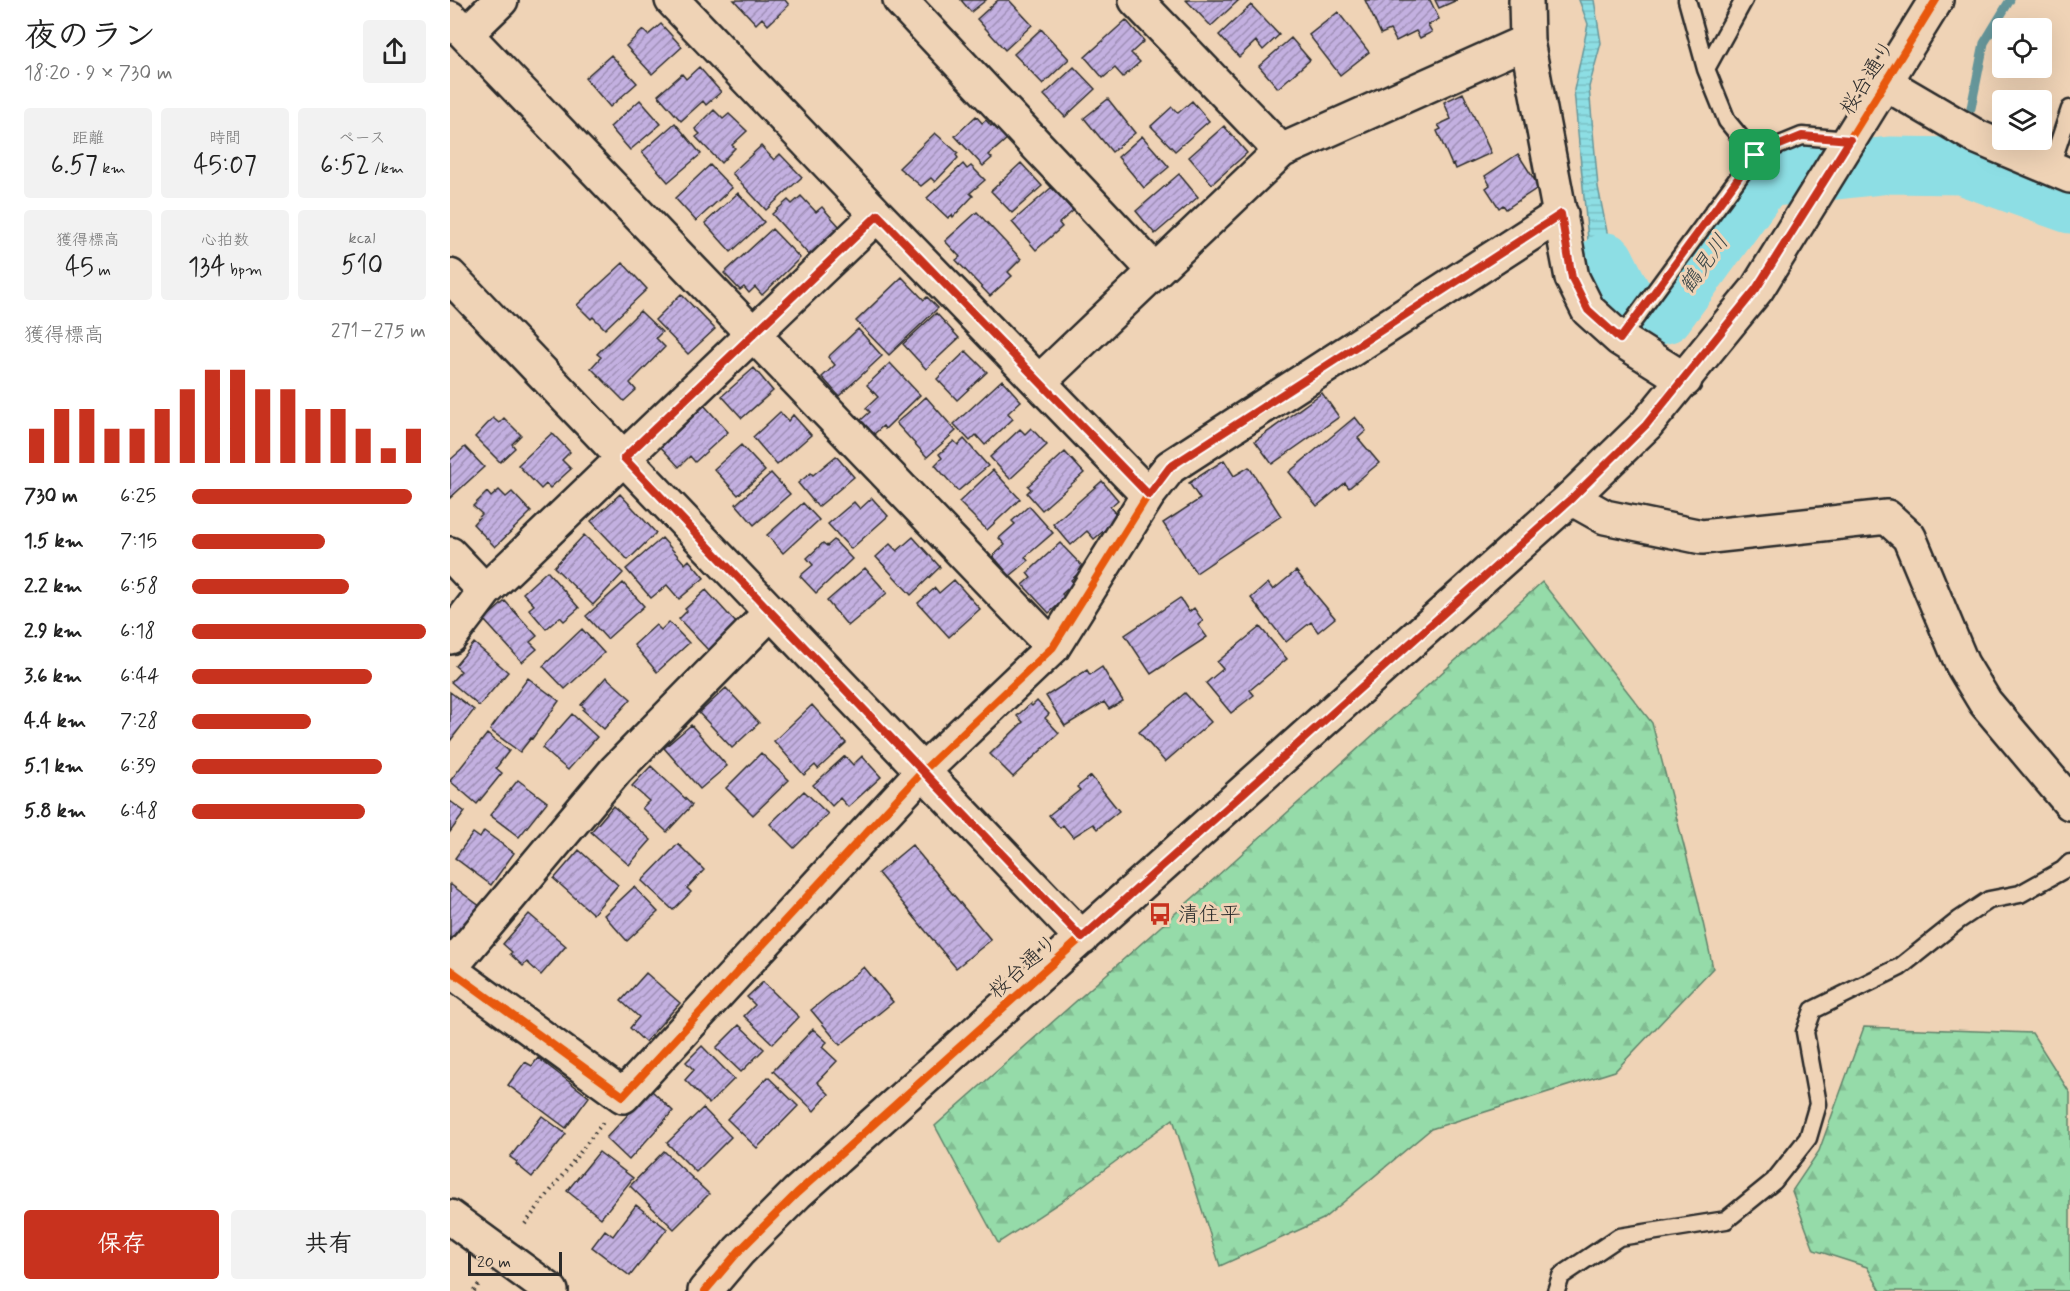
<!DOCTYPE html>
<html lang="ja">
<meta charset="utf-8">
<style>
body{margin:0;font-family:Mynerve,"Klee One",sans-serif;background:#f2f2f2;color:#222;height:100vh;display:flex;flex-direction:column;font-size:22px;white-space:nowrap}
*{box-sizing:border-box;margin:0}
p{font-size:20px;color:#767676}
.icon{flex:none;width:33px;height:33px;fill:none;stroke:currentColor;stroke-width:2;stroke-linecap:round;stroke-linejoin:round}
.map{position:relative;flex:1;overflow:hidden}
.panel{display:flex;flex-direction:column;background:#fff;width:450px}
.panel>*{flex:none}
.fabs{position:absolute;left:1542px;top:18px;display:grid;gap:12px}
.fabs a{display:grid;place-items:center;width:60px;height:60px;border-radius:6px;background:#fff;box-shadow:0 6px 24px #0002;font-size:30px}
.scale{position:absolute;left:18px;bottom:15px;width:94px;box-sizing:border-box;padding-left:6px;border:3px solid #2b2b2b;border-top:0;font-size:16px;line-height:21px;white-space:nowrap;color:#2b2b2b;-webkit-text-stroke:4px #efd3b6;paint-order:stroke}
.pin{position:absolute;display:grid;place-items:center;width:51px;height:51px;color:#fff;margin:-26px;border-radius:12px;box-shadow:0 3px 9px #0006}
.round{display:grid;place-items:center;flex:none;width:63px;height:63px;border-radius:6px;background:#f2f2f2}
.headline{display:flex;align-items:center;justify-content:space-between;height:102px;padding:0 24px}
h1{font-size:33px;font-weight:600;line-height:45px}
.figures{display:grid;grid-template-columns:repeat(3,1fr);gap:9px;height:102px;padding:6px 24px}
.figures div{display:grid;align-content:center;border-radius:6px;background:#f2f2f2;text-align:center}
.figures b{font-size:26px;font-weight:600}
.figures small{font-size:16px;font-weight:400}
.figures p{font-size:16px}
.chart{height:168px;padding:12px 24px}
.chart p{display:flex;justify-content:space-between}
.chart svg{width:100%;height:108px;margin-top:6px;stroke:#c8321e;stroke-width:6}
.action{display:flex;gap:12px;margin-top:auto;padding:12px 24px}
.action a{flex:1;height:69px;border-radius:6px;background:#c8321e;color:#fff;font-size:24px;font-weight:600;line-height:69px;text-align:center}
.action a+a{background:#f2f2f2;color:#222}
ul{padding:0 24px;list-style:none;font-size:20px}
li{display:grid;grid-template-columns:96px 72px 1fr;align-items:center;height:45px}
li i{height:15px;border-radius:8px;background:#c8321e}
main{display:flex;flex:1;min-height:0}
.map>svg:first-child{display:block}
.forest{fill:url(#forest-firs);stroke:#60836a;stroke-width:1.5}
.water{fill:url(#water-rules);stroke:#66969a;stroke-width:1.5}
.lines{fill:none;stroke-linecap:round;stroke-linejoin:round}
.stream{stroke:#66969a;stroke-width:9}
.river{stroke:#8ddee4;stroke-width:57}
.building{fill:url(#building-hatch);stroke:#2b2b2b;stroke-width:1.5}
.service-casing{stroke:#2b2b2b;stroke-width:21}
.minor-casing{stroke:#2b2b2b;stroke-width:38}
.tertiary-casing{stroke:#2b2b2b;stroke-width:38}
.path{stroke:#2b2b2b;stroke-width:4;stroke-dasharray:1.5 4.5;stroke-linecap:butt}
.service{stroke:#efd3b6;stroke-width:16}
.minor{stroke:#efd3b6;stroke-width:33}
.tertiary{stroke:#efd3b6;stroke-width:33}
.cycleway-casing{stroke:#efd3b6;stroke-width:11}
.cycleway{stroke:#e8590c;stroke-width:8}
.route-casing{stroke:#fff;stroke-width:12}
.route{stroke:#c8321e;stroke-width:8}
.labels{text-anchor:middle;stroke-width:6;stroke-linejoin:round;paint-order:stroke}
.street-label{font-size:21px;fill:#2b2b2b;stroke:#efd3b6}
.poi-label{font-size:21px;fill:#2b2b2b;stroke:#efd3b6;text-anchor:start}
.water-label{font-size:22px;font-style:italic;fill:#3a4647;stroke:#efd3b6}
</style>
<main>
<section class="panel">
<div class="headline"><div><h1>夜のラン</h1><p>18:20 · 9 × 730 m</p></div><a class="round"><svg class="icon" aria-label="share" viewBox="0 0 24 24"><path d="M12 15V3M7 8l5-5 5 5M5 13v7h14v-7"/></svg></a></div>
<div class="figures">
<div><p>距離</p><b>6.57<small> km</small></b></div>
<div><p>時間</p><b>45:07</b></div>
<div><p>ペース</p><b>6:52<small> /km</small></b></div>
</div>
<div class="figures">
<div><p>獲得標高</p><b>45<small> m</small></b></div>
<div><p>心拍数</p><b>134<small> bpm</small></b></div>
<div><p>kcal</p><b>510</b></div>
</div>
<div class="chart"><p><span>獲得標高</span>271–275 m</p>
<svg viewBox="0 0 160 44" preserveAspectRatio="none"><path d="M5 44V30M15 44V22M25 44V22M35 44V30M45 44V30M55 44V22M65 44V14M75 44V6M85 44V6M95 44V14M105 44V14M115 44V22M125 44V22M135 44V30M145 44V38M155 44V30"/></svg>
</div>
<ul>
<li><b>730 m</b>6:25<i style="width:94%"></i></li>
<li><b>1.5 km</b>7:15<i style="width:57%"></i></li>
<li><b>2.2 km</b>6:58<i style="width:67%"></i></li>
<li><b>2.9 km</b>6:18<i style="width:100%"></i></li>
<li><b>3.6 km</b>6:44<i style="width:77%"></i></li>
<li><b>4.4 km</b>7:28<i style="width:51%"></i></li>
<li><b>5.1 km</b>6:39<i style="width:81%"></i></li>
<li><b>5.8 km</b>6:48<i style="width:74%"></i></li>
</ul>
<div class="action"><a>保存</a><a>共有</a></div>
</section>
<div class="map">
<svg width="1620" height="1291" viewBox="0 0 1620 1291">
<defs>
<pattern id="forest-firs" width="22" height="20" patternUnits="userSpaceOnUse" patternTransform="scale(1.5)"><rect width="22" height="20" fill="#95dba9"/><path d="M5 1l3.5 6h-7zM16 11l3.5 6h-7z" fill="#81bc92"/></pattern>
<pattern id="water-rules" width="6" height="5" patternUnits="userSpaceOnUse" patternTransform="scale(1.5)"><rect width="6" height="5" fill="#8ddee4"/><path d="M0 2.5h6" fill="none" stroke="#7abfc4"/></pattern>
<pattern id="building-hatch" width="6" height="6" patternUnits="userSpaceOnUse" patternTransform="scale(1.5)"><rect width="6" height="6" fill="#c3b0e0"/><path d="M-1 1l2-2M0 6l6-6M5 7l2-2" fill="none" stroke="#9f8fb6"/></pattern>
</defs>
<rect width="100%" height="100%" fill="#efd3b6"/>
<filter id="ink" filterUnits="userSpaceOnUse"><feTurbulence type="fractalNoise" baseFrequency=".0167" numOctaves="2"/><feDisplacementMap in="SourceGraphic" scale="12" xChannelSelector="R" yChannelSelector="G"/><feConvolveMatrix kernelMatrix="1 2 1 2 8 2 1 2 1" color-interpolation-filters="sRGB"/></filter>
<g filter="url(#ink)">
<path class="forest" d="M1092,582L1202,723L1248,900L1263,968L1165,1071L981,1129L873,1219L770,1266L723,1119L612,1201L548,1243L485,1126L754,888Z
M1414,1027L1582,1033L1620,1093V1291H1431L1417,1267L1364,1250L1342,1191L1369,1151Z"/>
<path class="water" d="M1129,0H1144L1151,43L1139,87L1148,187L1164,267L1181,290L1208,309L1197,328L1165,308L1151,288L1138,240L1124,90L1138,24Z"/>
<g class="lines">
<path class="stream" d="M1521,108L1534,43L1560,0
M1511,166L1512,153"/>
<path class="river" d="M1156,261L1175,299L1201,318L1215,315L1314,179L1440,165L1511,166L1620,205"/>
</g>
<path class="building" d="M284,0H335L339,5L318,25L312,18L306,24Z
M511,0H536L521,12Z
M548,0H559L582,25L555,50L527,19Z
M736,0H789L761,26Z
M915,0H980L989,19L978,25L982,32L970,38L966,31L946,41L940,30L931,34Z
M985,0H1007L989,8Z
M801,5L829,35L813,50L806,41L789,57L769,35Z
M888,12L919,52L890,75L859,35Z
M676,20L694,41L681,53L690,62L673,77L665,68L653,78L635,57Z
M211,24L232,47L202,74L176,46L193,30L198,35Z
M591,29L619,59L593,84L564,54Z
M841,38L860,60L828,88L809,66Z
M161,55L187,83L160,107L135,78Z
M249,67L271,92L256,105L253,101L231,121L208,95L232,74L236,79Z
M624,67L645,89L615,117L594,95Z
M1013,93L1041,153L1006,169L1004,164L1002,165L987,131L991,129L988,125L1001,119L994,102Z
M658,99L685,133L662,152L634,118Z
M190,100L211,124L180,150L160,127Z
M742,101L759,121L725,151L701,126L722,107L728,113Z
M264,110L273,119L279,114L297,131L282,145L285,148L271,163L246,137L250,134L245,129Z
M526,116L532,123L536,120L541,126L545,123L558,138L539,155L542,158L533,166L505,136Z
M225,123L251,154L218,182L192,152Z
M774,126L797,153L762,184L739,157Z
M485,133L508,153L506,155L508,158L485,182L481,178L471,186L449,168Z
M692,136L719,167L694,188L668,157Z
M311,146L324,160L330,154L352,177L316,210L282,173Z
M1068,154L1089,187L1056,209L1053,205L1049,208L1036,188L1040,185L1035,176Z
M571,163L592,186L562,213L541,191Z
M513,164L517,169L521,166L535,180L520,193L523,196L503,217L502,215L498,218L477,198Z
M260,165L282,188L246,221L225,198Z
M729,174L748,197L705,234L686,211Z
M602,187L623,211L609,223L612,227L586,250L562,222Z
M288,193L314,222L281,252L255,223Z
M351,196L366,212L372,207L390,227L359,255L322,214L338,200L342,204Z
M527,212L571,259L558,272L562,276L540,296L506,260L510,257L495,241Z
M322,229L350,258L312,295L305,287L299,293L294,287L290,290L274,273Z
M173,263L197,289L155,329L143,317L141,319L127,305Z
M452,277L474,300L477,297L488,308L439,355L406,321Z
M231,294L265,329L238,354L205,320Z
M190,311L212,332L206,338L215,347L180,383L186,390L174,401L141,368L151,357L147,354Z
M486,313L509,338L476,369L453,344Z
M408,329L432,356L389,396L372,377L385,365L378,357Z
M516,351L537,372L507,400L487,379Z
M440,363L470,395L435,429L433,426L424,434L411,420L420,412L416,408L428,397L417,385Z
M304,368L323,391L292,418L272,396Z
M552,380L571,401L558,413L563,419L535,445L526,435L520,441L504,424Z
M872,393L889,417L822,464L805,441Z
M476,397L506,431L477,457L446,423Z
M254,405L278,432L245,462L240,456L229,467L209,445Z
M330,412L338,421L343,415L361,435L327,465L303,437Z
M905,417L916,431L908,438L929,463L899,488L895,483L867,506L839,472Z
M43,418L49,423L54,418L71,435L62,444L65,448L50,462L25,437Z
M581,428L597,445L560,479L540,457L570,429L575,434Z
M102,433L120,452L112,460L121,469L100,488L96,484L91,489L68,465Z
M514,439L538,466L508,491L485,465L492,458L489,454L504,441L508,445Z
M291,445L315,471L288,495L264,469Z
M15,447L34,467L0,498V460Z
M615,452L634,473L592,510L577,493L581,489L578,486Z
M386,456L404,477L368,507L348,483L361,473L363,475Z
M774,460L784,476L799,467L831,516L746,573L713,523L750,499L739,483Z
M543,470L570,499L537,530L509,502Z
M321,473L340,494L304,525L286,504Z
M652,481L668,500L660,507L669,518L644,539L637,531L621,545L603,524Z
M49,490L56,497L62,492L81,512L45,547L23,524L32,514L23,506L37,492L41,497Z
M170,494L206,533L178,560L141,521Z
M422,498L438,516L401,549L378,524L404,502L410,509Z
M353,503L369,520L333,553L317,535Z
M579,506L603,533L575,557L578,561L560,576L543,556L555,545L549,538L565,524L562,521Z
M134,535L173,573L143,605L104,567Z
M463,537L490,567L461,595L426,557L440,544L447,551Z
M212,538L235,564L239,560L254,578L229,599L217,585L201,598L176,569Z
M384,540L402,559L366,593L350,576L363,565L357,558L373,543L377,546Z
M610,543L634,568L621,580L624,583L612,594L616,598L599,613L573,585L581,578L577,573Z
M415,568L437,593L398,626L377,601Z
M97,571L129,608L114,621L110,617L96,629L79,609L84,605L73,593Z
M846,571L885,618L868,632L861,622L836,642L801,598L818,583L823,590Z
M504,580L530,609L499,637L468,603L485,588L489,593Z
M173,583L194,606L157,639L136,616Z
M256,590L288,625L259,651L229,619L237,611L235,609Z
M730,598L739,612L744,608L753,621L748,625L757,637L701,674L675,635Z
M55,601L87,636L80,642L87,649L72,662L34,620Z
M219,622L239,643L207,672L184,645L206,625L211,630Z
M810,627L837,659L800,690L804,695L781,713L756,683L773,669L767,662Z
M132,629L154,653L115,689L93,666Z
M24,643L58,672L29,706L1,682L11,671L5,666Z
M652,667L673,701L659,709L654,702L615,726L596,696L637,670L640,675Z
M156,677L181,699L154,729L133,710L135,708L131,705Z
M78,678L109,701L82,739L81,738L70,752L40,730Z
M276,688L309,723L282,748L249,713Z
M0,692L24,710L0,741Z
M735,693L761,722L715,762L689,732Z
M587,701L599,714L595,718L609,733L563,777L540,754L573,722L567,716L580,704L582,706Z
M362,705L396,743L368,769L365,765L354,775L324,741Z
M122,714L147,737L118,770L92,748Z
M241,725L277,766L250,789L214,748Z
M37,734L59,751L46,768L52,773L27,804L0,781Z
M311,753L339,780L303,815L276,788Z
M395,756L403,765L412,756L431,777L398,807L390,798L382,806L363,785Z
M201,766L242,805L217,832L192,808L199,801L182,786Z
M641,776L669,811L647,829L643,824L623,837L613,825L610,828L599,815L630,790L627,787Z
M68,780L97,802L69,837L40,815Z
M354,791L378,814L344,848L320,824Z
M0,801L15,812L0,832Z
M163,806L201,840L179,865L141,832Z
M34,831L64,853L41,885L5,858L23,833L30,838Z
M228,844L254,870L237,888L241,892L223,910L192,881Z
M462,845L541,940L506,968L428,873Z
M129,850L168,885L143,914L104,879Z
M0,884L31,907L5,943L0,940Z
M184,887L208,912L177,941L154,915Z
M79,914L116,946L91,975L77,962L73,966L60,954L62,952L53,944Z
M414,967L443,1002L390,1045L361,1010Z
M196,973L230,1003L195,1042L180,1028L189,1017L171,1001Z
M313,982L349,1017L323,1044L294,1016L305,1005L297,997Z
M289,1025L314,1049L291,1072L266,1048Z
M363,1029L377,1042L372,1047L387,1061L367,1082L379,1094L364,1111L323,1071Z
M252,1046L284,1079L259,1104L235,1080L244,1070L236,1062Z
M88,1058L139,1097L116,1128L58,1085L75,1062L82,1066Z
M318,1077L348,1106L307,1148L277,1119Z
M201,1090L223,1111L179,1160L156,1138Z
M253,1108L281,1137L246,1172L217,1143Z
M92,1116L116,1134L82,1177L66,1164L67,1162L60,1157Z
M214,1151L259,1194L224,1229L180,1186Z
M149,1152L183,1178L151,1218L117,1191Z
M186,1205L217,1229L180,1276L142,1247L155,1230L163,1236Z"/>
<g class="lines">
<g class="service-casing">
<path id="service" d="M1237,0L1256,69L1277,121L1305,155L1352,136L1399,140
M1256,69L1294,0
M1600,169L1620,109
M1170,339L1305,155
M1106,1291L1111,1276L1169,1237L1276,1220L1324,1181L1358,1138L1368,1104L1355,1032L1363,1010L1450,967L1509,920L1539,900L1570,894L1613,870L1620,863"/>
</g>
<g class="minor-casing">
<path id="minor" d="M450,0L705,271
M686,0L831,151
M1076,0L1077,41
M0,18L603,647
M16,34L51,0
M1435,83L1527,137L1620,176
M427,215L698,495
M589,382L831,151L1077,41L1122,278L1138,310L1170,339L1235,380
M1121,498L1155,517L1252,537L1437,517L1459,537L1512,664L1535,702L1620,803
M0,554L35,591
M0,637L35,591L427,215L222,0
M0,968L166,770L321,612
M0,970L173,1096L473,771L603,647L698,495L720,467L1111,214"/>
</g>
<g class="tertiary-casing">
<path id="tertiary" d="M0,276L632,938
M0,1217L101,1291
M255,1291L289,1251L347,1193L1121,498L1196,425L1307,289L1486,0"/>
</g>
<path class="path" d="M75,1224L154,1121
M24,1291L29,1284"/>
<use href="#service" class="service"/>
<use href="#minor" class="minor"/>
<use href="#tertiary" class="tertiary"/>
<g class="cycleway-casing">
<path id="cycleway" d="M0,970L173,1096L473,771L603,647L698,495L720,467L1111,214
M255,1291L289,1251L347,1193L1121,498L1196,425L1307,289L1486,0"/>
</g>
<use href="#cycleway" class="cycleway"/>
</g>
</g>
<g class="lines" filter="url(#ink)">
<g class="route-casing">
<path id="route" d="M1352,136L1400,140L1306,289L1196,425L1122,498L632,938L174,458L428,215L699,495L720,467L1111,214L1122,278L1138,310L1170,339L1305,155Z"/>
</g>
<use href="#route" class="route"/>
</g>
<defs>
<g id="bus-bare" transform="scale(1.8)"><path d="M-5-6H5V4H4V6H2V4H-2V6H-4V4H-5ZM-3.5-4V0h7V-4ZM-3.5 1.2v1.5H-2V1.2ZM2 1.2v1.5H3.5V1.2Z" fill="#c8321e" stroke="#efd3b6" stroke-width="2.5" paint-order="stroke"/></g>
</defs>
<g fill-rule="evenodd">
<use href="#bus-bare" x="710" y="914"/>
</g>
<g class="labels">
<g class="street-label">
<text transform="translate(1417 77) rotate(-58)" y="7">桜台通り</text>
<text transform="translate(573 966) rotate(-42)" y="7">桜台通り</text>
</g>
<g class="poi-label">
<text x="728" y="921">清住平</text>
</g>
<g class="water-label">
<text transform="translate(1253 263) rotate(-54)" y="8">鶴見川</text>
</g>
</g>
</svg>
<div class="fabs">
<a><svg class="icon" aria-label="locate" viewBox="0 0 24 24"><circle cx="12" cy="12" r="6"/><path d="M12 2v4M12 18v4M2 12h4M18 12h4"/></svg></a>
<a><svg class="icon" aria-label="layers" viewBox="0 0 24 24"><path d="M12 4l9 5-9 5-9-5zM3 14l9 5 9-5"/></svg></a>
</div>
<div class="scale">20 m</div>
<div class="pin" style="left:1305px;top:155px;background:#1e9e55"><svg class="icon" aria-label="arrive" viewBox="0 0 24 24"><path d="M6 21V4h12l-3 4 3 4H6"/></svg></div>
</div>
</main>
